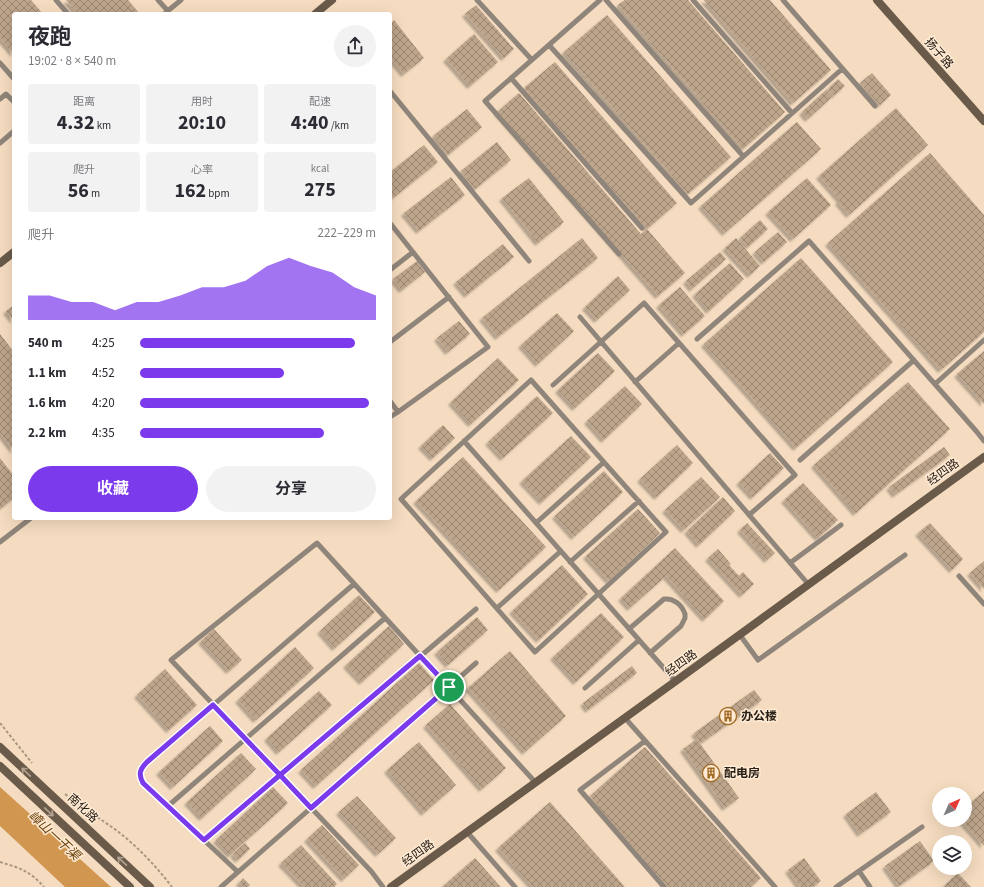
<!DOCTYPE html>
<html lang="zh">
<meta charset="utf-8">
<style>
body{margin:0;font-family:"Source Sans 3","Noto Sans SC",sans-serif;background:#f2f2f3;color:#2b2b33;height:100vh;display:flex;flex-direction:column;font-size:15px;white-space:nowrap}
*{box-sizing:border-box;margin:0}
p{font-size:13px;color:#7c7c81}
.icon{flex:none;width:22px;height:22px;fill:none;stroke:currentColor;stroke-width:2;stroke-linecap:round;stroke-linejoin:round}
.map{position:relative;flex:1;overflow:hidden}
.details{position:absolute;left:12px;top:12px;width:380px;height:508px;display:flex;flex-direction:column;background:#fff;border-radius:4px;box-shadow:0 4px 16px #0002}
.details>*{flex:none}
.needle{width:26px;rotate:45deg}
.controls{position:absolute;left:932px;top:787px;display:grid;gap:8px}
.controls a{display:grid;place-items:center;width:40px;height:40px;border-radius:50%;background:#fff;box-shadow:0 4px 16px #0002;font-size:20px}
.pin{position:absolute;display:grid;place-items:center;width:34px;height:34px;color:#fff;margin:-17px;border:2px solid #fff;border-radius:50%;box-shadow:0 1px 4px #0007}
.round{display:grid;place-items:center;flex:none;width:42px;height:42px;border-radius:21px;background:#f2f2f3}
.headline{display:flex;align-items:center;justify-content:space-between;height:68px;padding:0 16px}
h1{font-size:22px;font-weight:700;line-height:30px}
.metrics{display:grid;grid-template-columns:repeat(3,1fr);gap:6px;height:68px;padding:4px 16px}
.metrics div{display:grid;align-content:center;border-radius:4px;background:#f2f2f3;text-align:center}
.metrics b{font-size:20px;font-weight:700}
.metrics small{font-size:11px;font-weight:400}
.metrics p{font-size:11px}
.chart{height:112px;padding:8px 16px}
.chart p{display:flex;justify-content:space-between}
.chart svg{width:100%;height:72px;margin-top:4px;fill:#7c3aed;opacity:.7}
.button{display:flex;gap:8px;margin-top:auto;padding:8px 16px}
.button a{flex:1;height:46px;border-radius:24px;background:#7c3aed;color:#fff;font-size:16px;font-weight:700;line-height:46px;text-align:center}
.button a+a{background:#f2f2f3;color:#2b2b33}
ul{padding:0 16px;list-style:none;font-size:13px}
li{display:grid;grid-template-columns:64px 48px 1fr;align-items:center;height:30px}
li i{height:10px;border-radius:5px;background:#7c3aed}
.map>svg:first-child{display:block}
.water{fill:#d19751}
.building{fill:url(#building-cross-hatch);filter:url(#shadow)}
.lines{fill:none;stroke-linecap:round;stroke-linejoin:round}
.path{stroke:#aa9782;stroke-width:2;stroke-dasharray:3 2;stroke-linecap:butt}
.lane{stroke:#90857a;stroke-width:5}
.secondary{stroke:#695a4a;stroke-width:8}
.oneway{stroke:#b4a28f}
.route-casing{stroke:#fff;stroke-width:8}
.route{stroke:#7c3aed;stroke-width:5}
.labels{text-anchor:middle;stroke-width:3;stroke-linejoin:round;paint-order:stroke}
.street-label{font-size:12px;fill:#292016;stroke:#ffead4}
.poi-label{font-size:12px;font-weight:bold;fill:#292016;stroke:#ffead4;text-anchor:start}
.water-label{font-size:13px;font-style:italic;fill:#6a430c;stroke:#ffead4}
</style>
<div class="map">
<svg width="984" height="887" viewBox="0 0 984 887">
<defs>
<pattern id="building-cross-hatch" width="8" height="8" patternUnits="userSpaceOnUse"><rect width="8" height="8" fill="#bda58b"/><path d="M0 0l8 8M0 8l8-8" fill="none" stroke="#9a8671"/></pattern>
<filter id="shadow"><feDropShadow dx="-3" dy="3" stdDeviation="1" flood-color="#0004"/></filter>
</defs>
<rect width="100%" height="100%" fill="#f5dcc0"/>
<path class="water" d="M0,787L111,887H65L0,826Z"/>
<path class="building" d="M0,0H31L43,14H14V54L0,38Z
M66,0H128L140,14H78Z
M625,0H688L785,112L743,149L618,5Z
M704,0H770L831,70L793,103Z
M476,5L514,49L504,58L465,14Z
M607,15L731,157L688,194L564,52Z
M394,20L424,58L404,74L390,57V24Z
M474,34L498,62L470,86L446,59Z
M555,62L677,203L647,229L524,88Z
M872,73L891,95L880,105L860,83Z
M838,79L845,86L834,96L828,89Z
M826,90L832,97L808,119L802,112Z
M519,93L641,234L647,229L685,273L658,296L497,112Z
M896,108L928,145L849,215L838,202L840,200L819,176Z
M467,109L482,127L448,155L433,136Z
M797,122L821,149L725,233L701,206Z
M497,142L511,160L475,189L461,171Z
M424,145L438,162L393,198L390,194V172Z
M930,153L984,215V332L941,370L828,243Z
M451,177L465,195L419,231L404,213Z
M529,178L564,222L538,243L502,198Z
M807,178L831,205L793,239L768,212Z
M760,220L768,229L748,247L740,238Z
M778,232L787,242L764,262L755,252Z
M582,238L598,258L498,337L482,318Z
M736,238L760,266L750,275L725,248Z
M503,244L514,257L467,295L456,282Z
M720,252L726,259L692,289L686,281Z
M801,258L893,362L796,448L704,344Z
M417,261L425,272L402,290L393,279Z
M730,263L744,279L709,311L695,294Z
M618,276L630,290L597,320L585,307Z
M680,287L705,316L684,334L659,305Z
M14,305V321L6,311Z
M557,313L574,331L538,364L521,345Z
M459,321L470,334L448,352L437,338Z
M0,334L14,352V451L0,433Z
M984,351V404L957,374Z
M598,353L615,371L575,408L558,390Z
M498,358L519,380L471,424L451,402Z
M908,382L950,429L856,513L814,465Z
M625,386L642,404L604,440L587,421Z
M537,396L553,413L503,458L488,442Z
M443,425L455,438L433,458L421,446Z
M571,436L591,457L542,502L522,481Z
M677,445L693,463L657,497L640,479Z
M944,447L950,455L895,495L889,487Z
M770,453L784,468L753,497L739,482Z
M463,457L546,547L499,590L416,501Z
M0,458L14,476V498L0,509Z
M604,471L623,492L574,537L555,516Z
M701,477L720,497L684,530L665,510Z
M803,483L838,520L818,538L784,500Z
M723,497L735,511L699,545L687,531Z
M638,509L660,533L609,581L586,556Z
M747,523L775,553L767,560L740,530Z
M930,523L963,559L952,570L918,533Z
M675,548L724,601L705,619L666,576L630,608L621,598Z
M718,549L731,564L729,565L739,576L743,572L754,584L742,595L708,558Z
M984,561V589L970,573Z
M562,565L588,594L539,640L512,611Z
M359,595L375,612L335,648L320,631Z
M601,613L624,637L576,682L553,657Z
M477,617L488,630L448,665L437,652Z
M389,626L404,644L362,682L346,665Z
M214,629L242,660L229,671L201,641Z
M295,647L314,668L256,720L238,700Z
M510,651L566,716L525,752L468,688Z
M419,663L434,680L316,786L301,770Z
M632,666L637,673L588,710L583,703Z
M165,669L197,705L169,730L137,695Z
M754,690L762,700L701,743L694,733Z
M319,691L332,705L279,752L267,738Z
M450,704L506,768L482,789L426,725Z
M210,726L223,741L173,787L159,772Z
M697,739L739,798L725,808L683,749Z
M419,742L456,785L424,813L387,770Z
M645,747L761,878L751,887H668L598,807V806L590,796Z
M241,753L256,769L202,818L187,802Z
M273,787L288,803L230,855L216,840Z
M984,791V846L961,820H965V808Z
M876,792L891,812L860,834L846,814Z
M357,796L396,838L378,854L339,812Z
M550,802L625,887H533L498,848Z
M322,825L359,865L344,879L307,839Z
M920,841L934,861L899,886L885,866Z
M245,843L250,849L238,860L233,854Z
M301,845L337,884L334,887H304L281,863Z
M475,858L501,887H442Z
M804,858L821,881L813,887H800L788,870Z
M958,873L971,887H945L944,886Z
M243,878L250,885L248,887H243L239,883Z"/>
<g class="lines">
<path class="path" d="M0,723L32,763
M65,794C82,807 99,818 116,830C137,846 156,866 172,887
M0,862C20,868 30,871 44,887"/>
<path class="lane" d="M56,0L68,14
M158,0L168,11
M477,0L532,60
M600,0L485,101L619,254
M606,0L743,156
M693,0L792,113
M783,0L875,106
M164,14L181,0
M549,45L691,203L842,69
M0,63L14,79
M511,78L642,228
M390,91L529,261
M0,99L6,94L14,102
M0,143L14,131
M390,223L488,347L398,412L390,401
M390,270L413,252
M580,317L809,585
M697,339L809,241L977,432L984,441
M390,342L449,297
M531,380L666,532L535,652L401,499Z
M635,382L679,343
M935,384L984,340
M553,385L644,303L795,475L749,515
M390,417L398,412
M464,441L676,682
M800,460L914,360
M536,523L604,462
M0,542L31,518
M570,562L639,501
M790,563L841,525
M959,576L984,604
M497,608L561,551
M629,629L664,599C674,598 682,605 685,614V618L681,626L650,653
M740,635L758,660L905,555
M585,688L639,640
M625,718L775,887
M645,741L580,790L664,887
M168,806L385,618
M467,832L515,887
M204,840L476,609
M859,871L870,887
M238,872L143,783C138,774 141,769 147,762L354,584
M221,887L476,663
M383,887L371,871L171,660L317,543L536,783
M836,887L922,827"/>
<path class="secondary" d="M877,0L984,121
M315,14L332,0
M0,263L14,252
M0,747L150,887
M0,766L130,887
M391,887L680,678L984,457"/>
</g>
<defs><path id="oneway-shaft" d="M-6 0H5M1.5-3L5.5 0L1.5 3" fill="none" stroke-width="1.6" stroke-linecap="round" stroke-linejoin="round"/></defs>
<g class="oneway">
<use href="#oneway-shaft" transform="translate(26 772) rotate(-136)"/>
<use href="#oneway-shaft" transform="translate(49 812) rotate(43)"/>
<use href="#oneway-shaft" transform="translate(122 861) rotate(-137)"/>
</g>
<g class="lines">
<g class="route-casing">
<path id="route" d="M449,687L420,656L280,775L213,705L147,762C140,769 138,774 143,783L204,840L280,775L311,808L449,687"/>
</g>
<use href="#route" class="route"/>
</g>
<defs>
<g id="building-ring" transform="scale(0.9)"><circle r="9.5" fill="#ffead4" stroke="#a26c26" stroke-width="1.5"/><path d="M-4-6H4V6H1V3H-1V6H-4ZM-2.5-4.3h1.7v1.8h-1.7ZM.8-4.3h1.7v1.8H.8ZM-2.5-1h1.7V.8h-1.7ZM.8-1h1.7V.8H.8Z" fill="#a26c26"/></g>
</defs>
<g fill-rule="evenodd">
<use href="#building-ring" x="728" y="716"/>
<use href="#building-ring" x="711" y="773"/>
</g>
<g class="labels">
<g class="street-label">
<text transform="translate(939 53) rotate(49)" y="4">扬子路</text>
<text transform="translate(943 472) rotate(-36)" y="4">经四路</text>
<text transform="translate(681 663) rotate(-36)" y="4">经四路</text>
<text transform="translate(83 808) rotate(43)" y="4">南化路</text>
<text transform="translate(418 853) rotate(-36)" y="4">经四路</text>
</g>
<g class="poi-label">
<text x="741" y="720">办公楼</text>
<text x="724" y="777">配电房</text>
</g>
<g class="water-label">
<text transform="translate(55 835) rotate(43)" y="5">嶂山一干渠</text>
</g>
</g>
</svg>
<div class="controls">
<a><svg class="needle" viewBox="-14 -14 28 28"><path d="M0-13l5 13h-10z" fill="#e53935"/><path d="M0 13l5-13h-10z" fill="#7c7c81"/></svg></a>
<a><svg class="icon" aria-label="layers" viewBox="0 0 24 24"><path d="M12 4l9 5-9 5-9-5zM3 14l9 5 9-5"/></svg></a>
</div>
<div class="pin" style="left:449px;top:687px;background:#1e9e55"><svg class="icon" aria-label="arrive" viewBox="0 0 24 24"><path d="M6 21V4h12l-3 4 3 4H6"/></svg></div>
<section class="details">
<div class="headline"><div><h1>夜跑</h1><p>19:02 · 8 × 540 m</p></div><a class="round"><svg class="icon" aria-label="share" viewBox="0 0 24 24"><path d="M12 15V3M7 8l5-5 5 5M5 13v7h14v-7"/></svg></a></div>
<div class="metrics">
<div><p>距离</p><b>4.32<small> km</small></b></div>
<div><p>用时</p><b>20:10</b></div>
<div><p>配速</p><b>4:40<small> /km</small></b></div>
</div>
<div class="metrics">
<div><p>爬升</p><b>56<small> m</small></b></div>
<div><p>心率</p><b>162<small> bpm</small></b></div>
<div><p>kcal</p><b>275</b></div>
</div>
<div class="chart"><p><span>爬升</span>222–229 m</p>
<svg viewBox="0 0 160 44" preserveAspectRatio="none"><path d="M0 44V29L10 29L20 33L30 33L40 38L50 33L60 33L70 29L80 24L90 24L100 20L110 11L120 6L130 11L140 15L150 24L160 29V44z"/></svg>
</div>
<ul>
<li><b>540 m</b>4:25<i style="width:91%"></i></li>
<li><b>1.1 km</b>4:52<i style="width:61%"></i></li>
<li><b>1.6 km</b>4:20<i style="width:97%"></i></li>
<li><b>2.2 km</b>4:35<i style="width:78%"></i></li>
</ul>
<div class="button"><a>收藏</a><a>分享</a></div>
</section>
</div>
